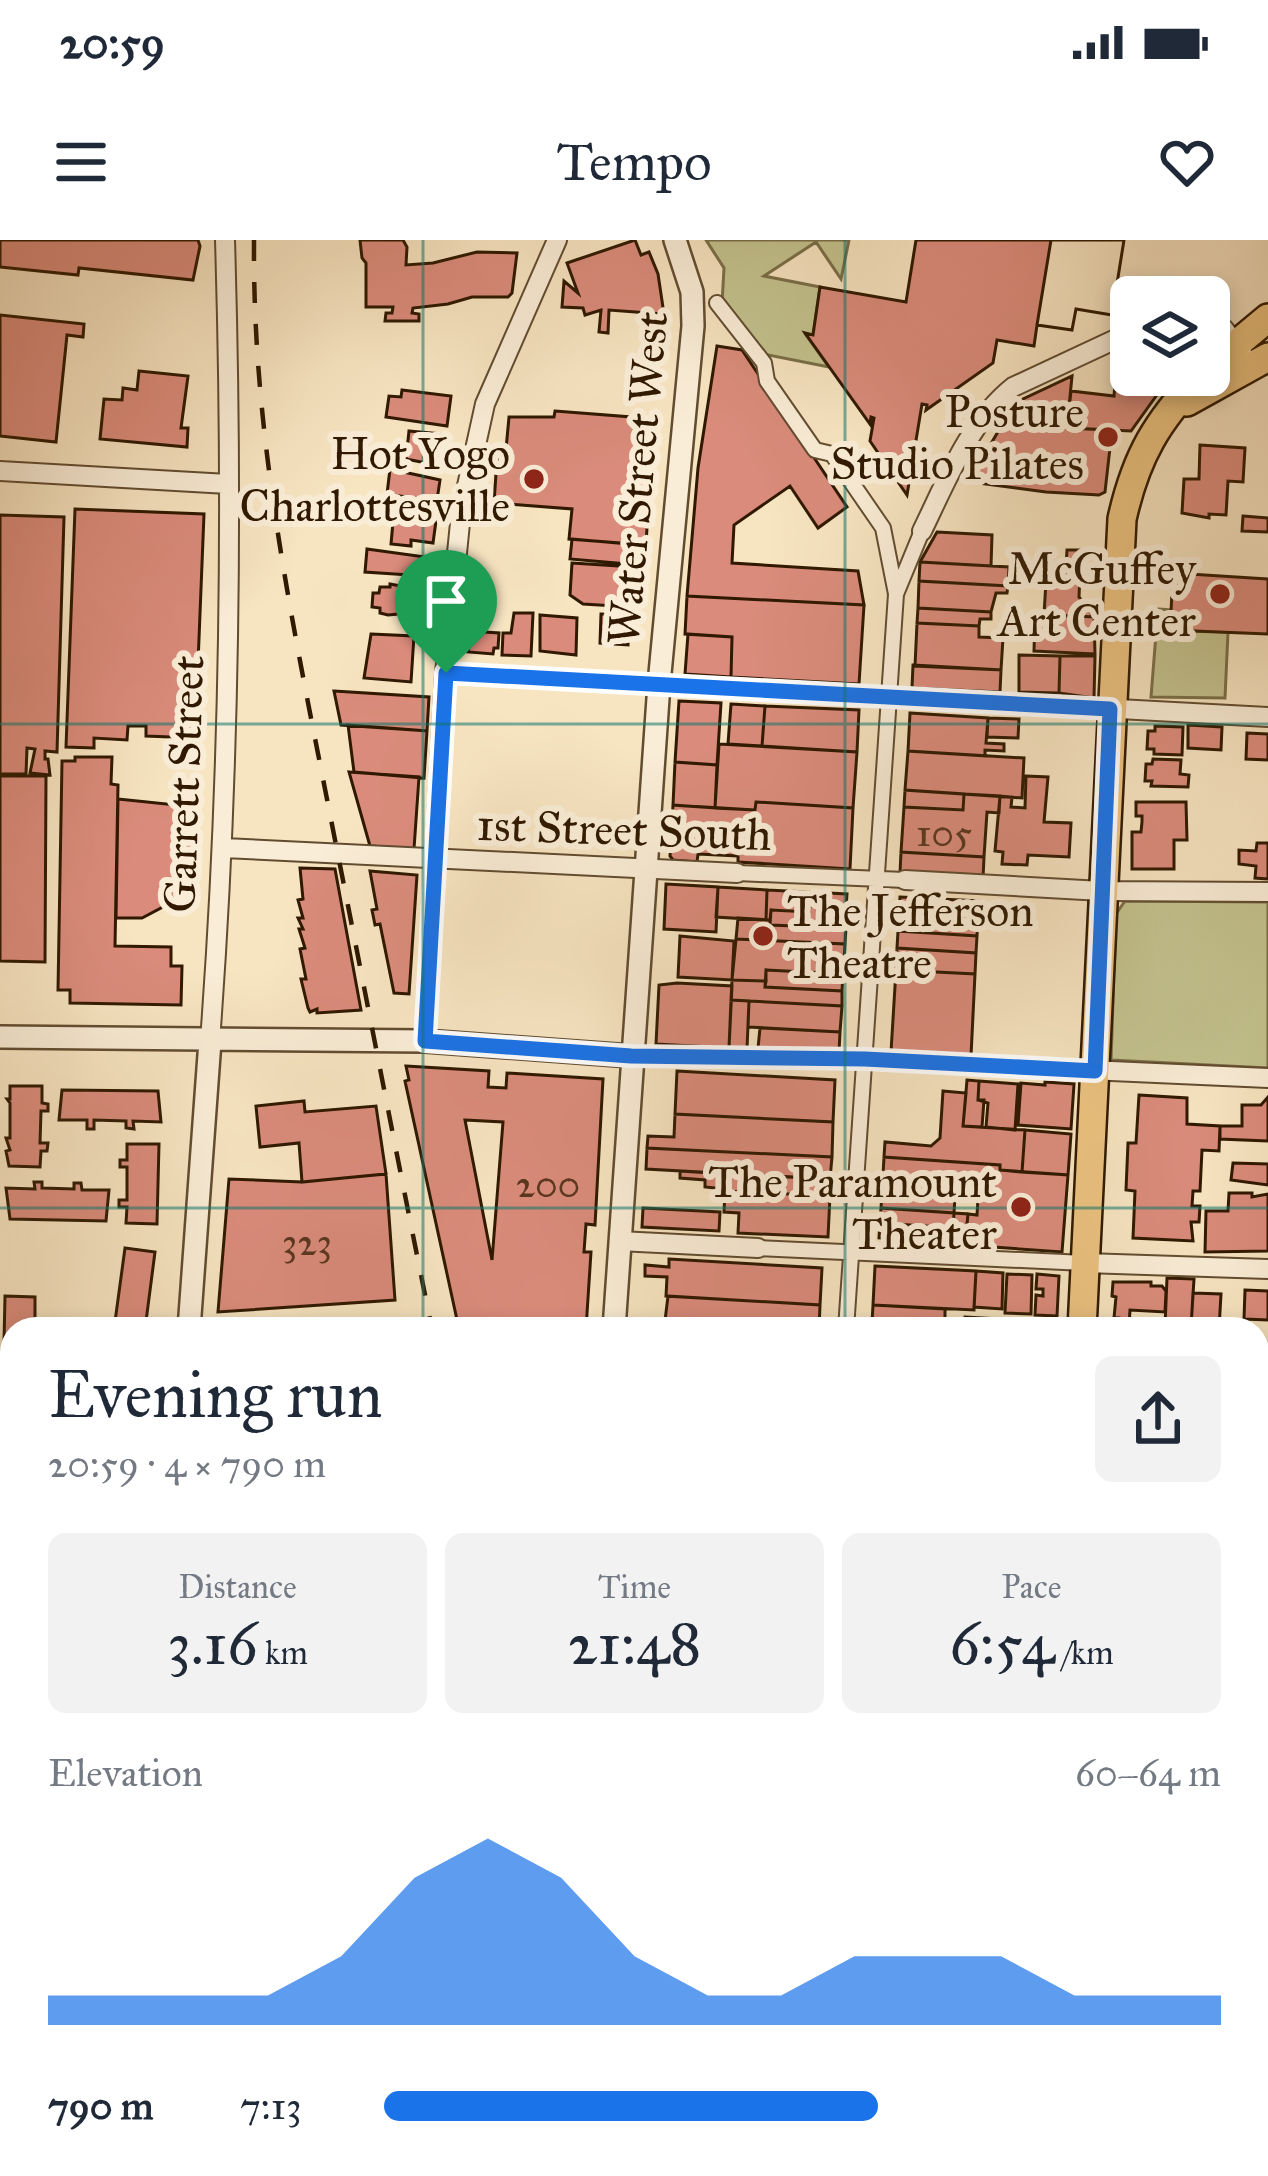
<!DOCTYPE html>
<meta charset="utf-8">
<style>
body{margin:0;font-family:"IM FELL Great Primer",serif;background:#f2f2f3;color:#1f2937;height:100vh;display:flex;flex-direction:column;font-size:45px;white-space:nowrap}
*{box-sizing:border-box;margin:0}
p{font-size:39px;color:#747a83}
.icon{flex:none;width:66px;height:66px;fill:none;stroke:currentColor;stroke-width:2;stroke-linecap:round;stroke-linejoin:round}
.map{position:relative;flex:1;overflow:hidden}
.drawer{position:absolute;left:0px;top:1077px;width:1269px;height:861px;display:flex;flex-direction:column;background:#fff;border-radius:36px 36px 0 0;box-shadow:0 6px 18px #0003}
.drawer>*{flex:none}
.tools{position:absolute;left:1110px;top:36px;display:grid;gap:24px}
.tools a{display:grid;place-items:center;width:120px;height:120px;border-radius:18px;background:#fff;box-shadow:0 6px 18px #0003;font-size:60px}
.pin{position:absolute;display:grid;place-items:center;width:102px;height:102px;color:#fff;margin:-123px -51px;border-radius:50% 50% 50% 0;rotate:-45deg;box-shadow:0 0 12px #0007}
.pin .icon{rotate:45deg}
.round{display:grid;place-items:center;flex:none;width:126px;height:126px;border-radius:18px;background:#f2f2f3}
.headline{display:flex;align-items:center;justify-content:space-between;height:204px;padding:0 48px}
h1{font-size:66px;font-weight:600;line-height:90px}
.metrics{display:grid;grid-template-columns:repeat(3,1fr);gap:18px;height:204px;padding:12px 48px}
.metrics div{display:grid;align-content:center;border-radius:18px;background:#f2f2f3;text-align:center}
.metrics b{font-size:60px;font-weight:600}
.metrics small{font-size:33px;font-weight:400}
.metrics p{font-size:33px}
.chart{height:336px;padding:24px 48px}
.chart p{display:flex;justify-content:space-between}
.chart svg{width:100%;height:216px;margin-top:12px;fill:#1a73e8;opacity:.7}
ul{padding:0 48px;list-style:none;font-size:39px}
li{display:grid;grid-template-columns:192px 144px 1fr;align-items:center;height:90px}
li i{height:30px;border-radius:15px;background:#1a73e8}
.status{display:flex;justify-content:space-between;align-items:center;height:84px;padding:0 60px;background:#fff;direction:ltr}
.status svg{height:33px;fill:currentColor}
header{display:flex;justify-content:space-between;align-items:center;height:156px;padding:0 48px;background:#fff;font-size:54px;font-weight:600}
.map>svg:first-child{display:block}
.green{fill:#c3c28e;stroke:#7a6e47;stroke-width:3}
.building{fill:#da8b7b;stroke:#301900;stroke-width:3;fill-rule:evenodd}
.lines{fill:none;stroke-linecap:round;stroke-linejoin:round}
.pedestrian-casing{stroke:#624c30;stroke-width:18}
.minor-casing{stroke:#624c30;stroke-width:22}
.tertiary-casing{stroke:#624c30;stroke-width:26}
.primary-casing{stroke:#301900;stroke-width:32}
.pedestrian{stroke:#faedd7;stroke-width:14}
.minor{stroke:#faedd7;stroke-width:18}
.tertiary{stroke:#faedd7;stroke-width:21}
.primary{stroke:#ecc280;stroke-width:27}
.rail{stroke:#301900;stroke-width:4.5;stroke-dasharray:21 21;stroke-linecap:butt}
.primary-bridge-casing{stroke:#301900;stroke-width:32;stroke-linecap:butt}
.primary-bridge{stroke:#ecc280;stroke-width:27}
.route-casing{stroke:#fff;stroke-width:24}
.route{stroke:#1a73e8;stroke-width:15}
.grid{fill:none;stroke:#0f766e;stroke-width:3;stroke-opacity:0.55}
.poi-dot{fill:#8f2418;stroke:#faedd7;stroke-width:4.5}
.labels{text-anchor:middle;stroke-width:12;stroke-linejoin:round;paint-order:stroke}
.number-label{font-size:39px;fill:#5a361f}
.poi-label{font-size:45px;fill:#301900;stroke:#faedd7;text-anchor:end}
.street-label{font-size:45px;fill:#301900;stroke:#faedd7}
</style>
<div class="status"><b>20:59</b><svg viewBox="0 0 49 12"><path d="M0 12V9h3v3zM5 12V6h3v6zM10 12V3h3v9zM15 12V0h3v12zM26 1h20v11H26zM47 4h2v5h-2z"/></svg></div>
<header><svg class="icon" aria-label="menu" viewBox="0 0 24 24"><path d="M4 6h16M4 12h16M4 18h16"/></svg>Tempo<svg class="icon" aria-label="heart" viewBox="0 0 24 24"><path d="M12 20l-8-8c-3-5 5-10 8-4 3-6 11-1 8 4z"/></svg></header>
<div class="map">
<svg width="1268" height="1936" viewBox="0 0 1268 1936">
<rect width="100%" height="100%" fill="#f7e4c1"/>
<filter id="stains"><feTurbulence type="fractalNoise" baseFrequency=".00167" numOctaves="4"/><feColorMatrix values="0 0 0 0 .2 0 0 0 0 .09 0 0 0 0 .02 0 0 0 .5 -.17"/></filter>
<radialGradient id="worn" r=".72"><stop offset=".6" stop-color="#630" stop-opacity="0"/><stop offset="1" stop-color="#630" stop-opacity=".3"/></radialGradient>
<path class="green" d="M706,0H849L841,39L816,2L764,36L820,47L813,95H806L829,127L758,113L722,64L724,28Z
M1158,369L1171,370V390L1228,392L1225,458L1151,457Z
M1125,661L1268,662V828L1111,820L1116,674Z"/>
<path class="building" d="M0,0H198L200,6L193,40L79,28L78,35L0,27Z
M360,0H403L407,7L406,25L433,23L477,12L517,13L512,53L508,57H472L448,64L413,68L412,73L419,74V81H385L386,73H392L393,67H366V23L362,18Z
M635,0L641,15L649,12L658,34L664,74L609,70L608,93L599,92L601,70L585,75L583,68L562,67L564,41L578,53L567,23Z
M916,0H1124L1112,75L1076,69L1072,90L1037,85L1034,106L997,100L993,123L926,170L927,165L922,164L907,255L870,201L874,178L871,177L870,184L805,93L813,95L820,47L906,62Z
M1051,0H1124L1112,75L1076,69L1072,90L1037,85Z
M0,75L84,84L83,97L67,95L56,202L0,196Z
M717,106L742,110L847,267L818,288L790,246L734,285L732,323L858,331L864,365L687,356L698,228Z
M139,131L188,136L181,188H188L187,207L100,199L104,159L122,160L123,148L137,150Z
M1072,136L1067,188L1005,185V176L1023,159Z
M1115,144L1154,147L1159,152L1131,191L1067,188L1071,151L1114,156Z
M402,150L451,156L447,186L386,177L389,156L401,157Z
M555,171L644,178V184L653,185L646,305L569,299L572,269L494,263L497,219L505,220L509,177H554Z
M1002,185L1112,190L1105,252L1099,255L1046,252L978,243L979,235L973,234Z
M409,191L441,194L443,216H438L436,225L406,219Z
M1200,205L1245,208L1243,242L1228,241L1226,275L1209,274V278L1182,273L1184,239H1199Z
M390,229L440,240L437,260L429,259L428,266L420,265V259L387,254Z
M75,269L204,274L195,498L146,496V486H128L127,500L94,498V508L66,507Z
M0,275L64,277L57,512L45,511V519H48L50,535L30,533L35,509L27,508L26,534H0Z
M1243,276L1268,278V292L1242,291Z
M401,277L436,281L433,303L411,300V306L391,304L393,282L400,283Z
M937,292L992,295L991,326L920,322Z
M572,299L629,304L628,324L570,319Z
M367,309L425,317L424,336L365,332Z
M1067,310H1081L1079,357L1094,377L1044,375L1046,341L1065,342Z
M920,322L1009,327L1008,346L919,341Z
M572,323L634,327L631,367L583,364L570,355Z
M1173,333L1268,339V394L1170,390Z
M919,341L1008,346L1007,353H996L991,372L918,368Z
M390,344L422,350L420,372L388,375L380,373V368L372,367L373,353H379L380,347H390Z
M687,356L864,365L859,444L731,437L732,397L685,394Z
M468,364L481,365V372H487L485,392L499,393L498,408H494L493,414L468,412L469,407L465,406Z
M918,368L991,372V379H980L979,386L917,383Z
M514,373H533L531,416L502,415L503,393H511Z
M601,374L629,376L628,405L600,403Z
M1035,374L1094,377L1095,414L1034,411Z
M540,375L577,378L576,415L540,411Z
M917,383L979,386V397L1003,398L1001,430L915,426Z
M371,394L414,396L411,442L364,438Z
M688,394L732,397L731,437L685,434Z
M1019,415L1060,416L1059,453L1019,452Z
M1060,416H1095L1094,458L1059,453Z
M913,425L1001,430L1000,452L912,448Z
M334,451L429,457L427,491L341,485Z
M679,461L721,463L717,525L675,522Z
M731,464L765,466L762,506L728,504Z
M765,466L859,470L857,512L762,506Z
M910,473L988,478L986,503L1004,504V511L985,510V516L908,511Z
M988,478L1019,479L1018,498L987,497Z
M348,485L427,491L424,538L354,532Z
M1188,485L1222,487L1221,510L1188,508Z
M1155,486L1183,487L1182,515L1154,514V509H1147L1148,491H1155Z
M1247,493L1268,494V520L1246,519Z
M719,504L857,512L853,568L756,562L755,570L715,568Z
M908,511L1024,518L1022,558L905,550Z
M75,517H112L111,544L118,545L115,706L171,707V726H182L181,765L70,763V750H58L62,521H75Z
M1153,519L1181,520L1180,534L1189,535L1188,547L1151,546L1152,541H1145L1146,524H1152Z
M675,522L717,525L715,568L673,565Z
M349,532L419,537L414,609L370,606Z
M0,536H46L45,722L0,721Z
M1026,536L1048,537L1044,582L1071,583L1069,617L1028,615L1027,625L1002,624L1003,612L995,611L1000,556L1012,557L1011,567L1025,568Z
M905,550L964,554L963,570L904,567Z
M964,554L1000,556L999,573L987,572L984,617L901,612L904,567L963,570Z
M118,559L196,567L193,651L142,678H116Z
M756,562L853,568L850,629L738,622V616L698,614L697,622L673,620L670,616L673,565L755,570Z
M1136,562H1186L1187,600H1174V629H1132V592H1141L1142,582V576H1136Z
M1257,603H1268V639L1255,638L1256,626L1239,624V610L1256,611Z
M901,612L984,617L983,638L900,633Z
M300,628L335,629L361,770L317,773V769L310,772L308,768L301,739H306L300,709L305,708L299,689H303L298,678H303L298,660L303,659Z
M370,631L417,635L409,754L394,753L380,684L375,685L372,670L377,669Z
M666,644L718,647L716,692L664,689Z
M718,647L767,650L766,680L716,677Z
M767,650L847,654L846,668L809,666V672L771,670L770,680H766Z
M900,657L979,661L978,677L899,673Z
M809,666L846,668V688L770,685L771,670L809,672Z
M899,673L978,677L977,696L898,691Z
M738,678L770,680V685L846,688L845,704L736,699Z
M898,691L977,696L976,713L897,708Z
M680,696L734,701L732,740L678,737Z
M736,699L845,704L843,734L766,730V741L732,740Z
M897,708L976,713L975,734L896,730Z
M766,730L843,734L842,751L765,747Z
M896,730L975,734L971,816L891,812Z
M732,740L766,741L765,747L842,751V766L731,760Z
M677,743L732,746L729,808L656,804L659,745Z
M731,760L749,761L747,809L729,808Z
M749,761L842,766L840,792L748,787Z
M760,788L840,792L839,812L758,808Z
M406,826L489,831L488,847L506,848L507,833L603,839L595,985L586,984L584,1012H591L586,1089H459L405,841L409,840ZM465,880L503,882L492,1020Z
M677,831L835,840L833,882L675,874Z
M967,840L979,841L978,860H984L982,887L963,886Z
M979,841L1018,844L1015,890L986,887L988,863L978,860Z
M1045,842L1074,844L1071,889L1018,885L1021,843L1045,845Z
M10,846H42V863L48,864V871H41L40,903H48L47,911H41L40,927L9,926L6,911L10,910L6,898H10V863L7,859H10Z
M62,850L158,851L161,882L133,881L134,889L126,888V881L94,880V889H87V880H59Z
M943,851L966,853L963,886L1025,890L1022,932L1000,930V925L884,917L885,902L931,906L940,898Z
M1139,855L1187,858V884L1220,886L1219,911L1202,910L1200,951H1193L1192,966H1200L1199,982H1191L1193,1001L1133,998L1135,951L1126,950L1128,903H1136Z
M1268,857V901L1220,899V886H1242V865H1261Z
M304,861L305,872L376,866L386,934L302,942L299,903L260,907L256,866Z
M675,874L833,882L832,917L647,908L648,896L674,897Z
M1025,890L1071,894L1068,935L1022,932Z
M127,904H159L157,984L126,983L127,967H119V960H127V927H120V920H127Z
M647,908L832,917L830,939L646,929Z
M884,917L1000,925V930L1068,935L1062,1012L965,1005L968,974L977,975L978,959L882,952Z
M1233,923L1268,924V945L1231,940Z
M680,931L726,934L725,949L705,947V940L680,938Z
M386,934L395,1060L218,1072L229,939L302,942Z
M726,934L830,939V956L725,951Z
M34,942H42V948L74,949V943H81L82,950H109L106,981L10,979L6,948L35,949Z
M725,951L830,956L828,997L738,993L739,973L724,972Z
M882,952L955,957L954,973L881,968Z
M1229,953H1252V957L1268,954V1011L1205,1012L1206,971H1228Z
M643,968L720,972L719,991L642,987Z
M881,968L954,973L953,988L880,983Z
M954,973L968,974L965,1005L952,1004Z
M880,983L953,988L952,1004L879,998Z
M125,1008L155,1012L145,1089H114Z
M669,1019L822,1028L820,1065L666,1056L667,1037L645,1036V1025L669,1027Z
M875,1026L976,1031L974,1070L873,1065Z
M976,1031L1003,1033L1002,1069L974,1067Z
M1007,1034L1032,1035L1031,1074L1005,1073Z
M1037,1034L1059,1036L1057,1076L1035,1075L1036,1055L1043,1056V1049H1036Z
M1167,1038L1194,1039L1191,1087L1165,1086Z
M1113,1042H1151V1046H1162L1166,1051L1165,1072L1130,1070L1129,1085H1119V1078H1114L1116,1057L1112,1056Z
M1245,1050L1268,1051V1080L1244,1079Z
M1193,1053L1221,1054L1219,1089H1191Z
M5,1056L35,1057V1089H12V1148H3Z
M668,1056L820,1065L819,1089H664Z
M873,1065L945,1069V1087L872,1083Z
M965,1077L1057,1082V1089H964Z
M1265,1264L1268,1265V1302L1257,1301V1266Z
M1257,1356H1268V1397L1257,1396Z
M1257,1429L1268,1430V1505L1257,1504Z
M1257,1504L1268,1505L1264,1558H1257Z
M1257,1592L1268,1593V1640H1265V1631H1257Z
M873,1926H983L981,1936H871Z"/>
<g class="lines">
<g class="pedestrian-casing">
<path id="pedestrian" d="M717,63L764,123L767,141L815,210L832,214L883,288L896,354L846,1089
M896,354L922,291
M737,633L905,640
M631,816L865,819L978,825
M758,1008L1085,1023"/>
</g>
<g class="minor-casing">
<path id="minor" d="M1209,78L1224,89L1242,112
M0,231L228,244
M922,291C946,242 969,182 1013,147L1131,92
M445,433L1268,477
M224,608L737,633
M905,640L1102,651L1268,652
M210,801C230,535 233,267 225,0
M425,801L445,433L461,273L485,164L557,0
M978,825L1268,838
M619,1001L758,1008
M1085,1023L1268,1029
M1257,1217L1268,1218
M1257,1411L1268,1412
M0,1475L12,1478
M1257,1578L1268,1579
M1257,1771H1268
M1257,1923L1268,1924
M269,1926L305,1936
M550,1926L552,1936
M13,1936L15,1926
M173,1936L174,1926
M227,1936L245,1926"/>
</g>
<g class="tertiary-casing">
<path id="tertiary" d="M0,797L425,801L631,816
M189,1089L210,801
M614,1089L659,444L693,86L692,52L675,0"/>
</g>
<g class="primary-casing">
<path id="primary" d="M1209,127L1268,78
M1187,162L1268,117
M1082,1089L1122,279C1136,216 1157,181 1201,135
M0,1825L12,1826
M0,1849L12,1850
M669,1926L703,1936
M1017,1936L1018,1926"/>
</g>
<use href="#pedestrian" class="pedestrian"/>
<use href="#minor" class="minor"/>
<use href="#tertiary" class="tertiary"/>
<use href="#primary" class="primary"/>
<path class="rail" d="M254,0C252,206 297,404 336,605C368,766 399,928 432,1089
M608,1926L610,1936"/>
<g class="primary-bridge-casing">
<path id="primary-bridge" d="M595,1926L633,1936"/>
</g>
<use href="#primary-bridge" class="primary-bridge"/>
</g>
<g class="lines">
<g class="route-casing">
<path id="route" d="M446,433L1110,469L1095,831L865,819L631,816L425,801Z"/>
</g>
<use href="#route" class="route"/>
</g>
<path class="grid" d="M423,0V1089M845,0V1089M0,484H1268M0,968H1268M0,1452H12M1257,1452H1268M423,1926V1936M845,1926V1936"/>
<g class="poi-dot">
<circle cx="1108" cy="197" r="12"/>
<circle cx="534" cy="239" r="12"/>
<circle cx="1220" cy="354" r="12"/>
<circle cx="763" cy="696" r="12"/>
<circle cx="1021" cy="967" r="12"/>
</g>
<g class="labels">
<g class="number-label">
<text x="944" y="606">105</text>
<text x="548" y="957">200</text>
<text x="307" y="1015">323</text>
</g>
<g class="poi-label">
<text x="1084" y="187">Posture<tspan x="1084" dy="52">Studio Pilates</tspan></text>
<text x="510" y="229">Hot Yogo<tspan x="510" dy="52">Charlottesville</tspan></text>
<text x="1196" y="344">McGuffey<tspan x="1196" dy="52">Art Center</tspan></text>
<text x="787" y="686" text-anchor="start">The Jefferson<tspan x="787" dy="52">Theatre</tspan></text>
<text x="997" y="957">The Paramount<tspan x="997" dy="52">Theater</tspan></text>
</g>
<g class="street-label">
<text transform="translate(637 238) rotate(-85)" y="16">Water Street West</text>
<text transform="translate(183 544) rotate(-88)" y="16">Garrett Street</text>
<text transform="translate(624 589) rotate(2)" y="16">1st Street South</text>
</g>
</g>
<rect width="100%" height="100%" filter="url(#stains)"/>
<rect width="100%" height="100%" fill="url(#worn)"/>
</svg>
<div class="tools">
<a><svg class="icon" aria-label="layers" viewBox="0 0 24 24"><path d="M12 4l9 5-9 5-9-5zM3 14l9 5 9-5"/></svg></a>
</div>
<div class="pin" style="left:446px;top:433px;background:#1e9e55"><svg class="icon" aria-label="arrive" viewBox="0 0 24 24"><path d="M6 21V4h12l-3 4 3 4H6"/></svg></div>
<section class="drawer">
<div class="headline"><div><h1>Evening run</h1><p>20:59 · 4 × 790 m</p></div><a class="round"><svg class="icon" aria-label="share" viewBox="0 0 24 24"><path d="M12 15V3M7 8l5-5 5 5M5 13v7h14v-7"/></svg></a></div>
<div class="metrics">
<div><p>Distance</p><b>3.16<small> km</small></b></div>
<div><p>Time</p><b>21:48</b></div>
<div><p>Pace</p><b>6:54<small> /km</small></b></div>
</div>
<div class="chart"><p><span>Elevation</span>60–64 m</p>
<svg viewBox="0 0 160 44" preserveAspectRatio="none"><path d="M0 44V38L10 38L20 38L30 38L40 30L50 14L60 6L70 14L80 30L90 38L100 38L110 30L120 30L130 30L140 38L150 38L160 38V44z"/></svg>
</div>
<ul>
<li><b>790 m</b>7:13<i style="width:59%"></i></li>
</ul>
</section>
</div>
